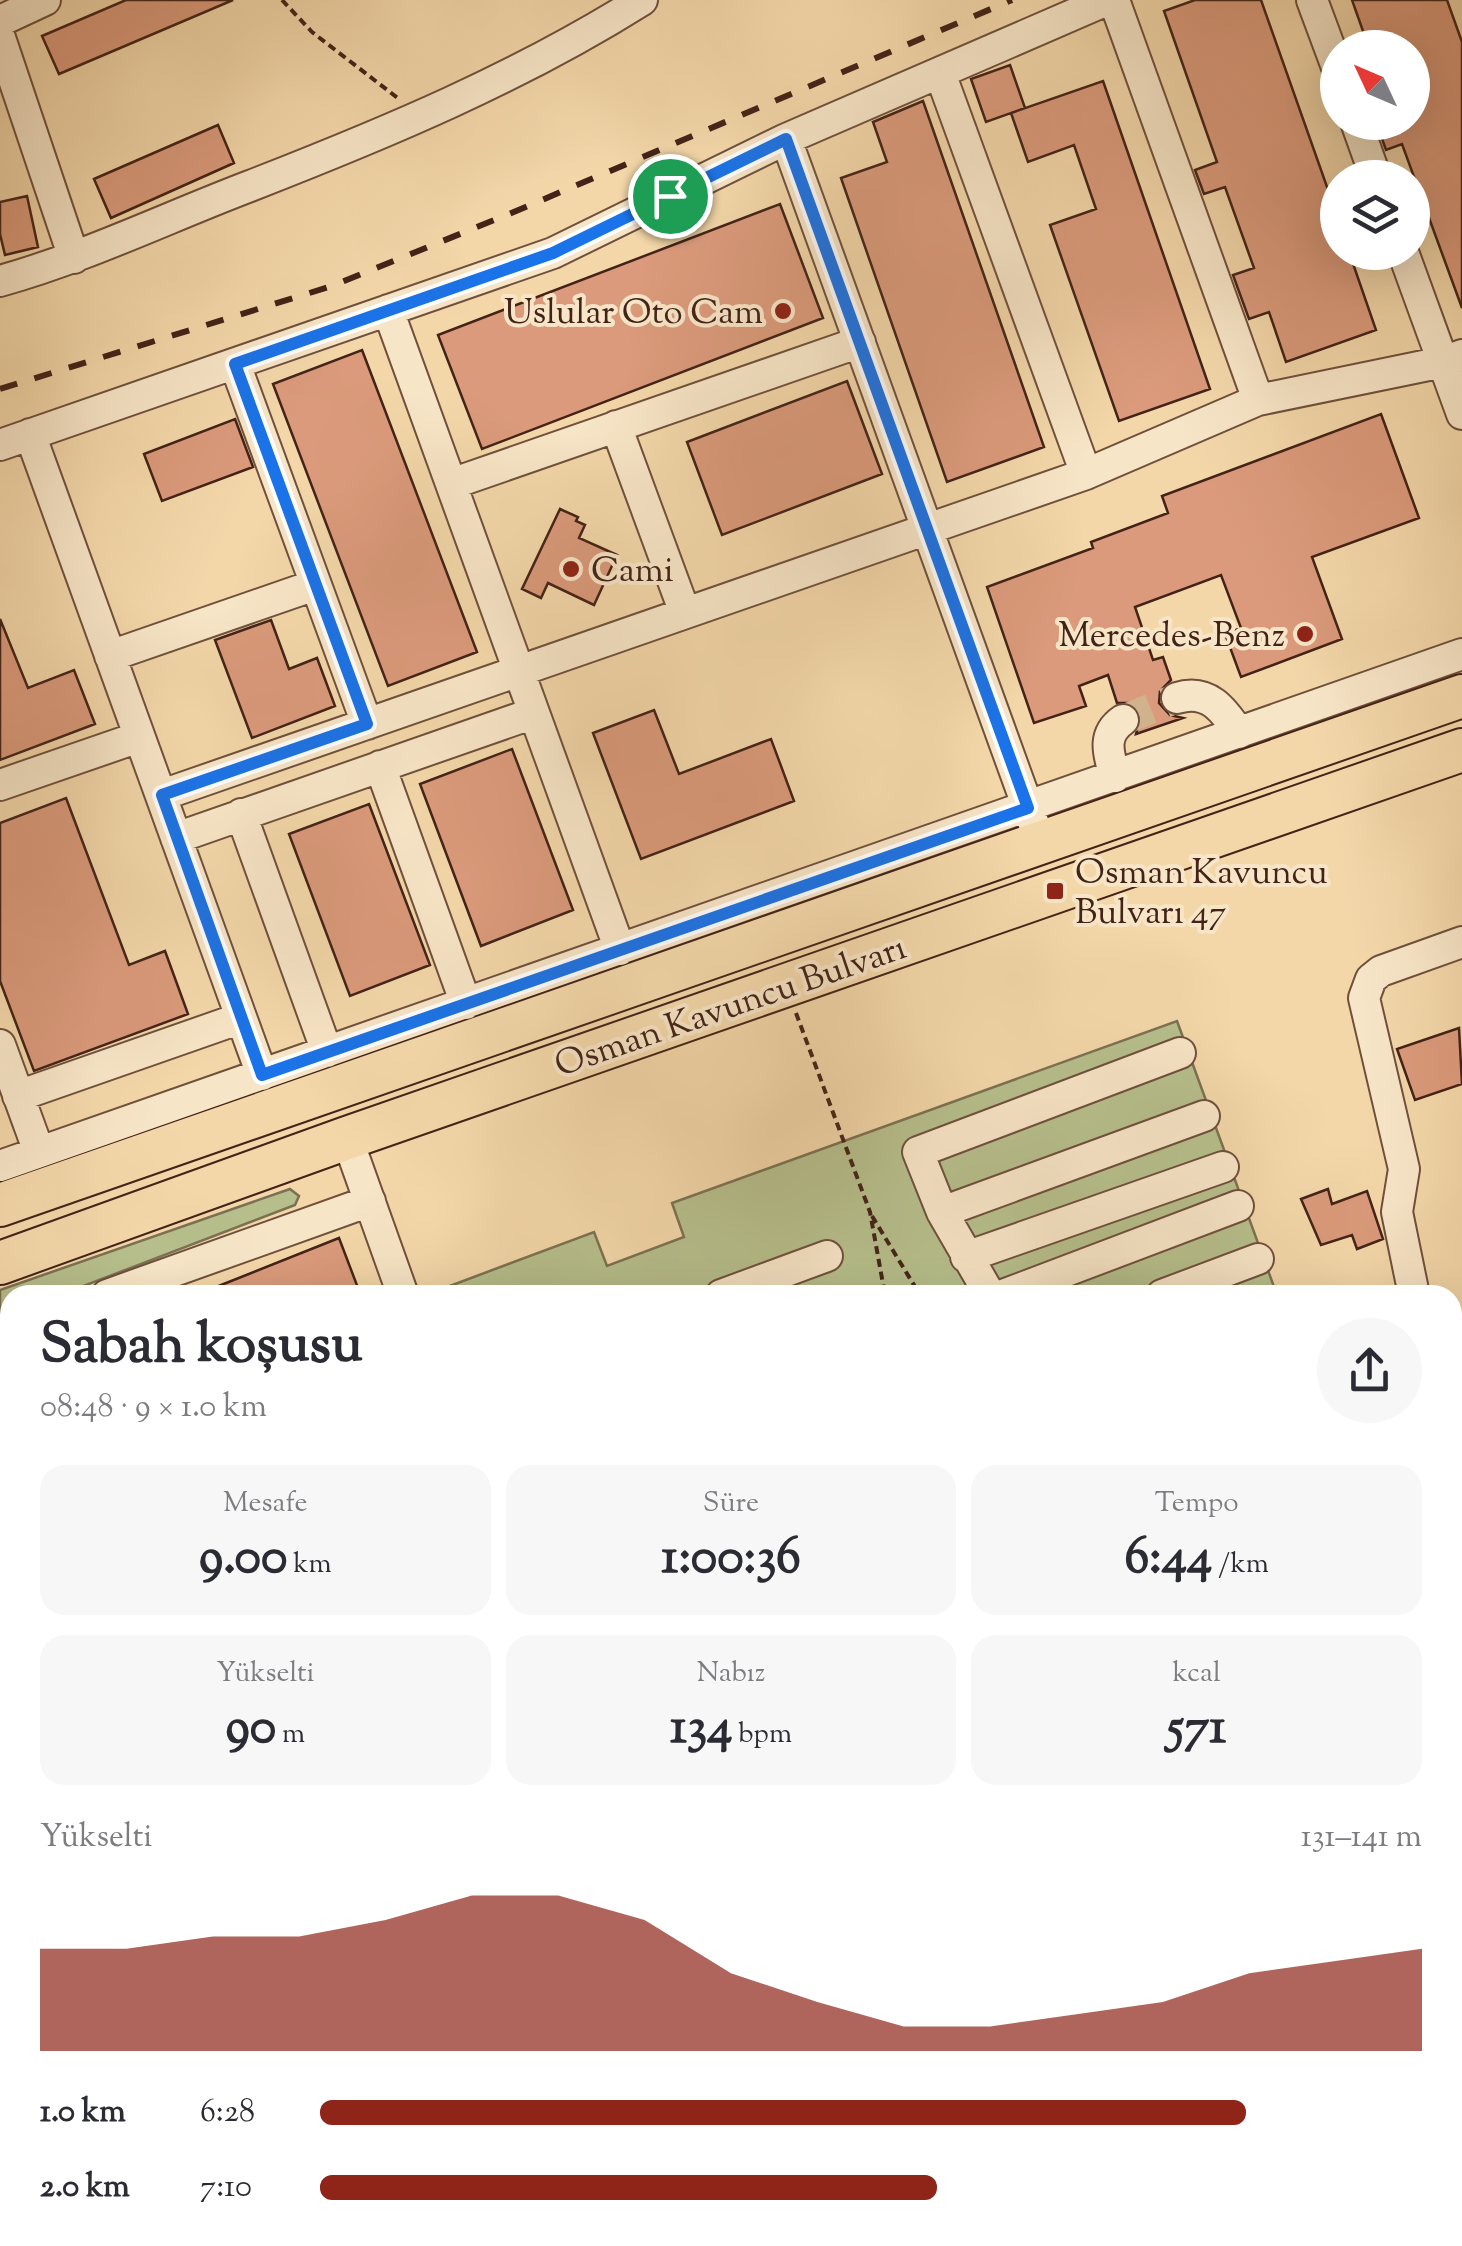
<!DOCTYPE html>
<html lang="tr">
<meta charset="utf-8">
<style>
body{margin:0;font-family:"Sorts Mill Goudy",serif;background:#f7f7f7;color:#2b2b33;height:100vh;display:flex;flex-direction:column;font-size:38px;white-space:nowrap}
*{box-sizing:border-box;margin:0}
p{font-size:32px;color:#7c7c81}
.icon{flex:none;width:55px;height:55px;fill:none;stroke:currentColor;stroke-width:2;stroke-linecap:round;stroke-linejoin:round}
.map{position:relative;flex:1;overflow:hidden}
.side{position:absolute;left:0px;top:1285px;width:1462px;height:962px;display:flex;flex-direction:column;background:#fff;border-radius:30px 30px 0 0;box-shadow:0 10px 40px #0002}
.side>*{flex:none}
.needle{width:65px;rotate:314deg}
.controls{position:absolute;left:1320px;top:30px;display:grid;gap:20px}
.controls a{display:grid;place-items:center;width:110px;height:110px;border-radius:50%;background:#fff;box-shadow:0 10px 40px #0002;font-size:50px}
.pin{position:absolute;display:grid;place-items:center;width:85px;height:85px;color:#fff;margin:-42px;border:5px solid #fff;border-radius:50%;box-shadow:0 2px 10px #0007}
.round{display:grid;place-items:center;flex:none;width:105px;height:105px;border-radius:52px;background:#f7f7f7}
.overview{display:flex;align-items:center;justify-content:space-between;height:170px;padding:0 40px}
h1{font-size:55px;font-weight:800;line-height:75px}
.figures{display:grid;grid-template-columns:repeat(3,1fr);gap:15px;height:170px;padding:10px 40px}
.figures div{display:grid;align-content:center;border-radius:25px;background:#f7f7f7;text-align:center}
.figures b{font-size:50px;font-weight:800}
.figures small{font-size:28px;font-weight:400}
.figures p{font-size:28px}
.chart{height:280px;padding:20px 40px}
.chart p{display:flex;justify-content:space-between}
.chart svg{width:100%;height:180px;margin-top:10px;fill:#8f2418;opacity:.7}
ul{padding:0 40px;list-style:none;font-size:32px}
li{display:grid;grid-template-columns:160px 120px 1fr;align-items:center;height:75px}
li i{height:25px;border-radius:12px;background:#8f2418}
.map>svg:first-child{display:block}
.green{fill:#b6bf8c;stroke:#7c7152;stroke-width:2.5}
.building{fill:#da9a7b;stroke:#432318;stroke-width:2.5}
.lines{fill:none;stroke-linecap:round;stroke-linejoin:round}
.minor-tunnel{stroke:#d0b38c;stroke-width:30;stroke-dasharray:30 15;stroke-linecap:butt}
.minor-casing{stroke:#6f503c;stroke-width:34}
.highway-casing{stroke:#432318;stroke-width:46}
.path{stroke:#432318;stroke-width:4;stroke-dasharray:8 5;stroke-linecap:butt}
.minor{stroke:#f7e5c7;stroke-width:30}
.highway{stroke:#f3d7a9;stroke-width:42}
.rail{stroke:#432318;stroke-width:6;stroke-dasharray:18 18;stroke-linecap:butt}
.route-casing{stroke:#fff;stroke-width:20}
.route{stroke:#1a73e8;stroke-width:12}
.poi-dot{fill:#8f2418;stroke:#f7e5c7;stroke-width:4}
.labels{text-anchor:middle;stroke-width:8;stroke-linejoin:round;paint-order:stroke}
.poi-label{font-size:35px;fill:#432318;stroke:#f7e5c7;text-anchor:end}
.street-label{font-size:35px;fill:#432318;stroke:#f7e5c7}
</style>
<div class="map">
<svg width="1462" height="2246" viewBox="0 0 1462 2246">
<rect width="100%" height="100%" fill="#f3d7a9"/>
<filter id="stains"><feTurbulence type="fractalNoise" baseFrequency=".002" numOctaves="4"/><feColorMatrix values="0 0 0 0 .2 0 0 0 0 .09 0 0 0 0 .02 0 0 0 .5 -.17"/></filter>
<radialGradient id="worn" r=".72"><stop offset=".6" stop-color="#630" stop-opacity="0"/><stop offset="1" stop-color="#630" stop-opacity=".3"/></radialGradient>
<path class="green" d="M1177,1021L1277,1295H450L447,1287L594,1232L607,1266L684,1237L672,1203Z
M290,1189L299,1196L295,1205L60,1295H10V1314L0,1318V1290Z
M1453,1775L1462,1801V2246H819L816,2238H1452Z"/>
<path class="building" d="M126,0H233L59,74L42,36Z
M1195,0H1261L1338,218V252H1349L1376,330L1286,362L1269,312L1249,319L1233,275L1254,268L1225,187L1204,194L1195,170L1217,162L1164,11Z
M1352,0H1447L1462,42V308L1402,144L1386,150L1376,122H1412V48H1369Z
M1010,65L1025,108L986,122L971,79Z
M1103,81L1210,389L1119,421L1050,225L1096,209L1074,145L1028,162L1011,113Z
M923,101L1044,447L947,482L841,178L887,162L873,122Z
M218,125L234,163L111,218L94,179Z
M27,196L38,247L5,255L0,234V202Z
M780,204L823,318L482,449L438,335Z
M362,350L477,652L388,686L273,384Z
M847,381L882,474L722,535L687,442Z
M1381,414L1419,518L1312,557L1342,639L1241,677L1225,634L1241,628L1221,575L1135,607L1153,660L1163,657L1171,680L1160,691L1159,703L1170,715L1183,718L1136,734L1141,716L1130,703H1117L1108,675L1079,686L1086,706L1034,723L987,587L1093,548L1091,542L1168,513L1162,496Z
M235,419L253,467L162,501L144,454Z
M560,509L578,517L576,521L585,525L579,538L617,555L594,605L548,583L541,598L522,589Z
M0,619L28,688L74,670L95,724L0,760Z
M271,620L289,669L317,658L335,706L252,738L215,640Z
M654,710L679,774L771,739L794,801L641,859L593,733Z
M512,749L573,910L481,946L420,784Z
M66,798L129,965L165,951L188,1014L34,1071L0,981V823Z
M369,804L430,965L350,996L289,834Z
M1459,1028L1462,1084L1415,1100L1397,1049Z
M1328,1189L1332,1204L1367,1191L1383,1239L1357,1249L1352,1235L1321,1245L1301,1199Z
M339,1238L358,1288L339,1295H196Z"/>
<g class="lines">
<path class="minor-tunnel" d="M1123,720L1177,698"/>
<g class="minor-casing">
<path id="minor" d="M1114,0L1258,400
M1312,0L1338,70
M0,21L45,0
M0,38L74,258
M940,73L1086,474
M1356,122L1376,178
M786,139L1035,827
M1403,252L1462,414
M0,281C86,257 166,218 250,186C386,133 518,78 642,0
M388,310L620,950
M235,364L367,724
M616,426L685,613
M30,434L262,1075
M0,445L553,253L786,139L1107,0
M451,484L860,342
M110,656L315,585
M1177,698C1208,688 1224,710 1239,733
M380,766L466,1004
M1115,777C1109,755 1101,735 1123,720
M0,785L139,737
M162,795L1086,474L1258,400L1443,362L1462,355
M241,814L327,1052
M176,838L534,713
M0,1045L39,1152
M18,1096L241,1018
M347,1138L403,1295
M0,1166L1462,654
M942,1212L1204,1116
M966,1257L1223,1167
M107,1295L370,1201
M721,1295L827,1256
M990,1295L942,1212L918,1152L1180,1053
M1003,1295L1238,1206
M1162,1295L1258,1259
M1414,1295L1397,1212L1404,1169L1364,998L1371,979L1381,971L1462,942
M0,1334L10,1330
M1452,1432L1462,1438
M0,1447L10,1443
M0,1674L10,1670
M0,1711L10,1735
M0,1909L10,1905
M0,2152L10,2147
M209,2238L213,2246
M772,2238L775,2246
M354,2246L371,2238"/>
</g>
<g class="highway-casing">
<path id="highway" d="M0,1205L1462,696
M0,1263L347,1138L1462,750"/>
</g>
<path class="path" d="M282,0L312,32L399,99
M796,1013L870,1212L885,1295
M872,1216L920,1295
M1452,1861L1462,1893
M1452,1993L1462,1958
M597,2238L603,2246
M991,2238L1013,2246
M1189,2238L1193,2246
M1268,2238L1270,2246
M1373,2238L1376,2246
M1141,2246L1163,2238"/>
<use href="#minor" class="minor"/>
<use href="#highway" class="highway"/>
<path class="rail" d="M0,389L332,286L509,214L1012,0"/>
</g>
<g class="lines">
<g class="route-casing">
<path id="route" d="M786,139L1028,808L262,1075L162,795L367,724L235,364L553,253Z"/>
</g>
<use href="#route" class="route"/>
</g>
<g class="poi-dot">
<circle cx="783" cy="311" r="10"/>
<circle cx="571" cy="569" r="10"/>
<circle cx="1305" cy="634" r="10"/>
<rect x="1045" y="881" width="20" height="20" rx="5"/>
</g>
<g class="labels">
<g class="poi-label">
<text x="763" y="323">Uslular Oto Cam</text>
<text x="591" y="581" text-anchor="start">Cami</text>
<text x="1285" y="646">Mercedes-Benz</text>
<text x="1075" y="883" text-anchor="start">Osman Kavuncu<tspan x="1075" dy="40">Bulvarı 47</tspan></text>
</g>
<g class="street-label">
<text transform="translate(730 1005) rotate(-19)" y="12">Osman Kavuncu Bulvarı</text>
</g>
</g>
<rect width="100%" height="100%" filter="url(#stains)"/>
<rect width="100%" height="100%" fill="url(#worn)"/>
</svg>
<div class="controls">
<a><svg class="needle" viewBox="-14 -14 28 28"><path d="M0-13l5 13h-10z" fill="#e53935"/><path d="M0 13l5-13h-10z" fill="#7c7c81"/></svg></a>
<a><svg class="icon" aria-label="layers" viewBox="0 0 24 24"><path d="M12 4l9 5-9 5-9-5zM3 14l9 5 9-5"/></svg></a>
</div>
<div class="pin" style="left:670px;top:196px;background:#1e9e55"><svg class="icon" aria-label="arrive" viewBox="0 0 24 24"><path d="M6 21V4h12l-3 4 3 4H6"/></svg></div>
<section class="side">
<div class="overview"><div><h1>Sabah koşusu</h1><p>08:48 · 9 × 1.0 km</p></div><a class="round"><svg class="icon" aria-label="share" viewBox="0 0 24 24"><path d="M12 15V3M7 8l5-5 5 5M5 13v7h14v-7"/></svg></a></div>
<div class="figures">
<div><p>Mesafe</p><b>9.00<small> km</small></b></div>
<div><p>Süre</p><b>1:00:36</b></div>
<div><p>Tempo</p><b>6:44<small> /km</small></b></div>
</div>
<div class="figures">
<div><p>Yükselti</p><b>90<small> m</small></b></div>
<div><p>Nabız</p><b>134<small> bpm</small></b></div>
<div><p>kcal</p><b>571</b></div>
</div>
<div class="chart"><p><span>Yükselti</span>131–141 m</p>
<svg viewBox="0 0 160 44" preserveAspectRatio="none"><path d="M0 44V19L10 19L20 16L30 16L40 12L50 6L60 6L70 12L80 25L90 32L100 38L110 38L120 35L130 32L140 25L150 22L160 19V44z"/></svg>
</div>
<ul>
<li><b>1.0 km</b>6:28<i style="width:84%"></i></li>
<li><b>2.0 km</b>7:10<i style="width:56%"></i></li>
</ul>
</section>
</div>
